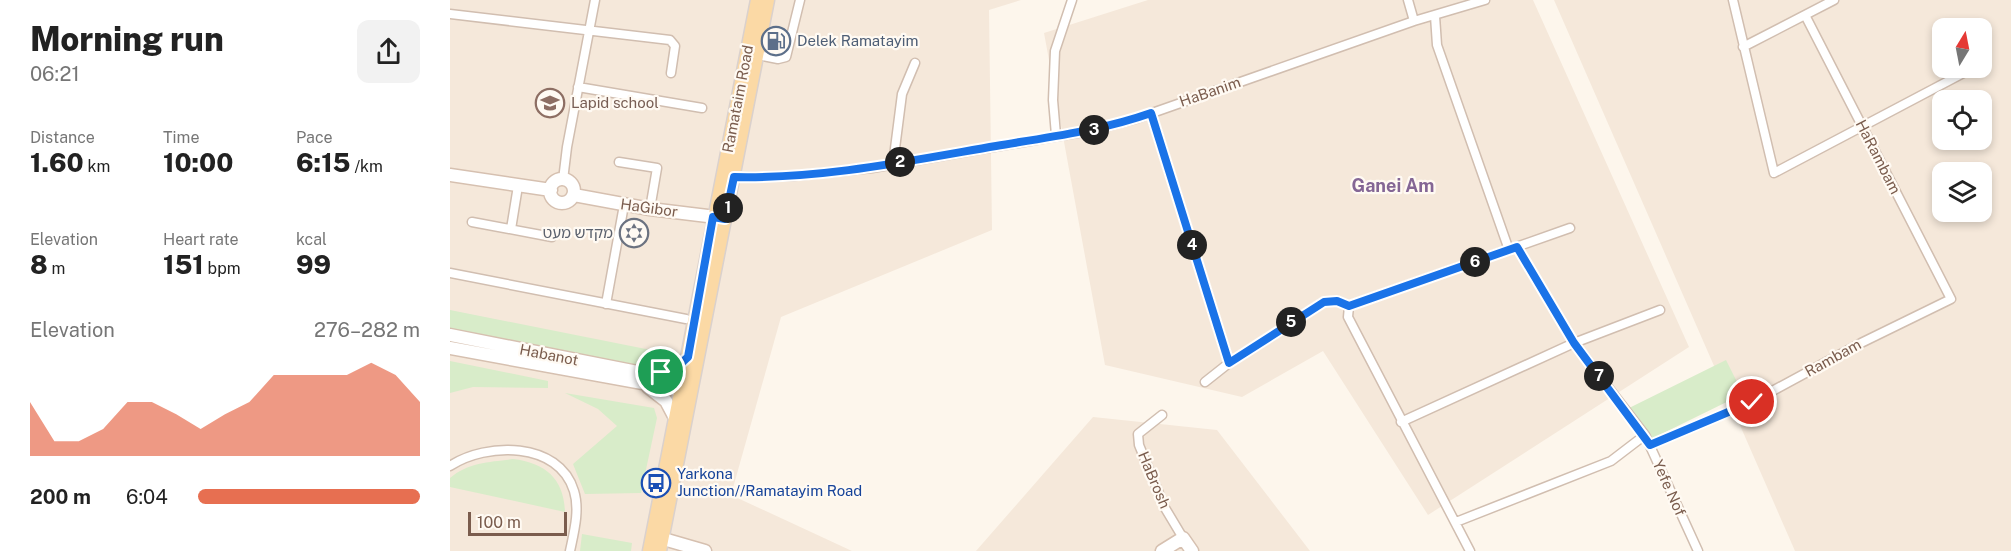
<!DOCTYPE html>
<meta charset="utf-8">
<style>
body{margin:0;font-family:"Public Sans","Noto Sans Hebrew",sans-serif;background:#f2f2f2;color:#222;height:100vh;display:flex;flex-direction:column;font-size:22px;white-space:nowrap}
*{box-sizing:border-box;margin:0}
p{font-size:20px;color:#767676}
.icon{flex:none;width:33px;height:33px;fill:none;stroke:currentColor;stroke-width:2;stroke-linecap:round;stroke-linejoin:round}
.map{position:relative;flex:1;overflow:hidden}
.drawer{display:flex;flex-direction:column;background:#fff;width:450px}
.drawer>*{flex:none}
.needle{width:39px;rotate:10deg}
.buttons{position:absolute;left:1482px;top:18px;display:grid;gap:12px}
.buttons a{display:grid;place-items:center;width:60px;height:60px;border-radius:12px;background:#fff;box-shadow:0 3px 9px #0003;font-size:30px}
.scale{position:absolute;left:18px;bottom:15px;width:99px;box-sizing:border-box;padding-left:6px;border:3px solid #7a5c4d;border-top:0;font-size:16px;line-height:21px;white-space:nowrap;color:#7a5c4d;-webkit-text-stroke:4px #fffaf3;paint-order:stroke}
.pin{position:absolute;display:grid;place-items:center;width:51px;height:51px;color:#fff;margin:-26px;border:3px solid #fff;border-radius:50%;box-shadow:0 2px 6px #0007}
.km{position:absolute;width:30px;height:30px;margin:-15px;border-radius:50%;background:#222;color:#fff;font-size:16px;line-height:30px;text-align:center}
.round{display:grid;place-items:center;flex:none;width:63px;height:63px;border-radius:12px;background:#f2f2f2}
.headline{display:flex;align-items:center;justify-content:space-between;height:102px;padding:0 30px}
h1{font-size:33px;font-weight:800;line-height:45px}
.stats{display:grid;grid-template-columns:repeat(3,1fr);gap:9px;height:102px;padding:6px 30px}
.stats div{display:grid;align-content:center}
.stats b{font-size:26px;font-weight:800}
.stats small{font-size:16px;font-weight:400}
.stats p{font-size:16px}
.chart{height:168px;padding:12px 30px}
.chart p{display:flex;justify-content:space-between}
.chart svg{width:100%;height:108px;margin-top:6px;fill:#e76f51;opacity:.7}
ul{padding:0 30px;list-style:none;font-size:20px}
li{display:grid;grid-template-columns:96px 72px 1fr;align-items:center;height:45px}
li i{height:15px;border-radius:8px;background:#e76f51}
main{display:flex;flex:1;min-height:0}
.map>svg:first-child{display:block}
.residential{fill:#f5e8da;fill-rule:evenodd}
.green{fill:#d8ecc9}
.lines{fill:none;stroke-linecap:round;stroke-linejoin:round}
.street-casing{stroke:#d1beb0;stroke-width:11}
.secondary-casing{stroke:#d6c0b0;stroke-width:15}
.primary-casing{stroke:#dad1cd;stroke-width:15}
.street{stroke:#fff;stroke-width:8}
.secondary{stroke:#fff;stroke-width:12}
.primary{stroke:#fbd9a5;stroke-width:12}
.route-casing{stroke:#fff;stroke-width:12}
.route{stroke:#1a73e8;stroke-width:8}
.labels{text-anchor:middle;stroke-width:4.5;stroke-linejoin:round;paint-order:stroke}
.service-label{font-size:15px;fill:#4e5e75;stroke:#fffaf3;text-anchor:start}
.street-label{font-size:15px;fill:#7a5c4d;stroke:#fffaf3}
.education-label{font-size:15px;fill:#785e54;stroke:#fffaf3;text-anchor:start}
.worship-label{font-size:15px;fill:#5b616d;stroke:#fffaf3;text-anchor:end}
.transit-label{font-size:15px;fill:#164399;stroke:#fffaf3;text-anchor:start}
.quarter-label{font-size:18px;font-weight:bold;fill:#846695;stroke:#fffaf3}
</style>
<main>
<section class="drawer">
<div class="headline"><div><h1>Morning run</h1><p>06:21</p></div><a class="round"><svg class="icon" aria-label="share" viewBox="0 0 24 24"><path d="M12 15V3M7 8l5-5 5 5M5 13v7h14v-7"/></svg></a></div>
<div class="stats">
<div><p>Distance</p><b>1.60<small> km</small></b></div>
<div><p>Time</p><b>10:00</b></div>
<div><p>Pace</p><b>6:15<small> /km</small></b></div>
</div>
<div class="stats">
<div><p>Elevation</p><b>8<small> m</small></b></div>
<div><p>Heart rate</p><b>151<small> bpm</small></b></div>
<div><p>kcal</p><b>99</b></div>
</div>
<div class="chart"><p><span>Elevation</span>276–282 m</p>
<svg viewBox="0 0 160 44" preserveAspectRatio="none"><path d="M0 44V22L10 38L20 38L30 33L40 22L50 22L60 27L70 33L80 27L90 22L100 11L110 11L120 11L130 11L140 6L150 11L160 22V44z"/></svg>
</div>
<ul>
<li><b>200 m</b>6:04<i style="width:100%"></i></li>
</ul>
</section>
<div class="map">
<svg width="1561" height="551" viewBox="0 0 1561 551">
<rect width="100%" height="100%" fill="#fdf6ec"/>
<path class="residential" d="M0,0H571L539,10L542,230L331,317L281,495L402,551H0Z
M698,0H1083L1239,347L978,515L873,351L792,397L655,365L594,33Z
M1104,0H1561V551H1345ZM1492,28H1532V68H1492ZM1492,100H1532V140H1492ZM1492,172H1532V212H1492Z
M643,417L767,430L860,551H526Z"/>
<path class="green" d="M0,310L226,355L220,362L195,369L0,329Z
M1276,360L1293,394L1191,444L1173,411Z
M0,361L98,381V388L23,387L0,393Z
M115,393L204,408L207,418L191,493L135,494L123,464L167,426L148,409Z
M63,459C96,463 114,479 115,512L0,487V478C18,462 41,462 63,459Z
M132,534L182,543L181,551H130Z"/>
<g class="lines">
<g class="street-casing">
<path id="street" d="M958,0L964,21
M1283,0L1324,173L1523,68
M0,14L220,40L225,46L221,73
M985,16L987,45L1059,250
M1293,47L1384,0
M303,54L328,59L336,57L350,0
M128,87L252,108
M701,113L779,363
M606,135L603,100L605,51L622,0
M169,162L207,168L200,209
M443,164L452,94L465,63
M281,177L343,176L422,168L644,130L685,119L964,21L1035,0
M113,180L117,147L145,0
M22,222L102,237
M61,229L68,186
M1067,247L1124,343L1195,435L1248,551
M0,273L236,319
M156,304L174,205
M899,306L898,317L1020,551
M755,382L779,363L874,302L887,301L899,306L1120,228
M712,415L688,434L689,445L715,508L733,538
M951,422L1124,343L1210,310
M1200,445L1302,402L1411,343L1501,299L1355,15
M0,466C36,442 109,441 124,491C130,510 124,532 120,551
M1006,522L1161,461L1195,435"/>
</g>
<g class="secondary-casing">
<path id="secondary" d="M0,175L101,190
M100 191a12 12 0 1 1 24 0a12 12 0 1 1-24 0Z
M124,195L200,209L274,218
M0,335L233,381L241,387
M0,348L231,390L241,388
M205,373L227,367L238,357
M198,387L216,401L225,418
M205,541L217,540L255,551
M712,551L733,538L742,551"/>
</g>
<g class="primary-casing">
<path id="primary" d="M199,551L307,0
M210,551L318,0"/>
</g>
<use href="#street" class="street"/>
<use href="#secondary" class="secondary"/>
<use href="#primary" class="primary"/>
</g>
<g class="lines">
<g class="route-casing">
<path id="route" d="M211,372L227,367L238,357L263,217L275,219L284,177C372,179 459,161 546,146C598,137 650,131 701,113L779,363L874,302L887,301L899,306L1067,247L1124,343L1200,445L1302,402"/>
</g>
<use href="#route" class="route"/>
</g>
<defs>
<g id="fuel-ring" transform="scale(1.5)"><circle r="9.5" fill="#fffaf3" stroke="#5c6f8a" stroke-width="1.5"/><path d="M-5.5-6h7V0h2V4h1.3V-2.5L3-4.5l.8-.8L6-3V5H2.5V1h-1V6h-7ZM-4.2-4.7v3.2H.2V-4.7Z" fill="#5c6f8a"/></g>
<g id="school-ring" transform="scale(1.5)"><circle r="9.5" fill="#fffaf3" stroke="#8d6e63" stroke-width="1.5"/><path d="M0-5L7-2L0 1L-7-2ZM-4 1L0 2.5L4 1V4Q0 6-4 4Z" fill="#8d6e63"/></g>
<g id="synagogue-ring" transform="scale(1.5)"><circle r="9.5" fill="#fffaf3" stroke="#6b7280" stroke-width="1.5"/><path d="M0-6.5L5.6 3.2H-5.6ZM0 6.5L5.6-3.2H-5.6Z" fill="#6b7280"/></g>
<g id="bus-ring" transform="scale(1.5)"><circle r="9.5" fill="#fffaf3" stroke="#1a4fb4" stroke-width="1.5"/><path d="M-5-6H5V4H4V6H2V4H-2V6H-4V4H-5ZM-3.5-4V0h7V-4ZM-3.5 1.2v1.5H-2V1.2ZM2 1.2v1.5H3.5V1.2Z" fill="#1a4fb4"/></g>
</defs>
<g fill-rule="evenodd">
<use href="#fuel-ring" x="326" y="41"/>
<use href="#school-ring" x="100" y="103"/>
<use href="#synagogue-ring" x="184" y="233"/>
<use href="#bus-ring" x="206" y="483"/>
</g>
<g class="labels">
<g class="service-label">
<text x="347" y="46">Delek Ramatayim</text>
</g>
<g class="street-label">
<text transform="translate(760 92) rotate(-19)" y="5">HaBanim</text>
<text transform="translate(288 99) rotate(-79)" y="5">Ramataim Road</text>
<text transform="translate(1428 157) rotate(63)" y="5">HaRambam</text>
<text transform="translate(199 208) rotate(8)" y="5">HaGibor</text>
<text transform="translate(99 355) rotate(11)" y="5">Habanot</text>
<text transform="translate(1383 358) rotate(-29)" y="5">Rambam</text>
<text transform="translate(704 480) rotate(67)" y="5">HaBrosh</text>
<text transform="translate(1219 488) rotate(66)" y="5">Yefe Nof</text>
</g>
<g class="education-label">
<text x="121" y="108">Lapid school</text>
</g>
<g class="worship-label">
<text x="163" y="238">מקדש מעט</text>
</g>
<g class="transit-label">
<text x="227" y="479">Yarkona<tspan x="227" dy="17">Junction//Ramatayim Road</tspan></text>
</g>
<g class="quarter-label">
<text x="943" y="192">Ganei Am</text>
</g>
</g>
</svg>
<div class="buttons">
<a><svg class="needle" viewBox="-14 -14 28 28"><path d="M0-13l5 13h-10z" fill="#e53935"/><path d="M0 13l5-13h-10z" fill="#767676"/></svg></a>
<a><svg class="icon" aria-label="locate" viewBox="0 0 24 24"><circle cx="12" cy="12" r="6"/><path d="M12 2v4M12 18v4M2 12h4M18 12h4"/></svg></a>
<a><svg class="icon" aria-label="layers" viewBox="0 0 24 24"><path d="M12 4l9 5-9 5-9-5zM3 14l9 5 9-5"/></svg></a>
</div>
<div class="scale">100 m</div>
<div class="pin" style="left:211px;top:372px;background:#1e9e55"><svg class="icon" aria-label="arrive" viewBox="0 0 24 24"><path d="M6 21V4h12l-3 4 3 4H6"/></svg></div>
<div class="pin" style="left:1302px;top:402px;background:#d93025"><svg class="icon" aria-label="check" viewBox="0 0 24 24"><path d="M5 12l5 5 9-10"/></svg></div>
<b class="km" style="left:278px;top:208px">1</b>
<b class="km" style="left:450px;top:162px">2</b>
<b class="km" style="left:644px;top:130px">3</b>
<b class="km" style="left:742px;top:245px">4</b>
<b class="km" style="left:841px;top:322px">5</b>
<b class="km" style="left:1025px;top:262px">6</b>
<b class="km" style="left:1149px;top:376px">7</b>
</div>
</main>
